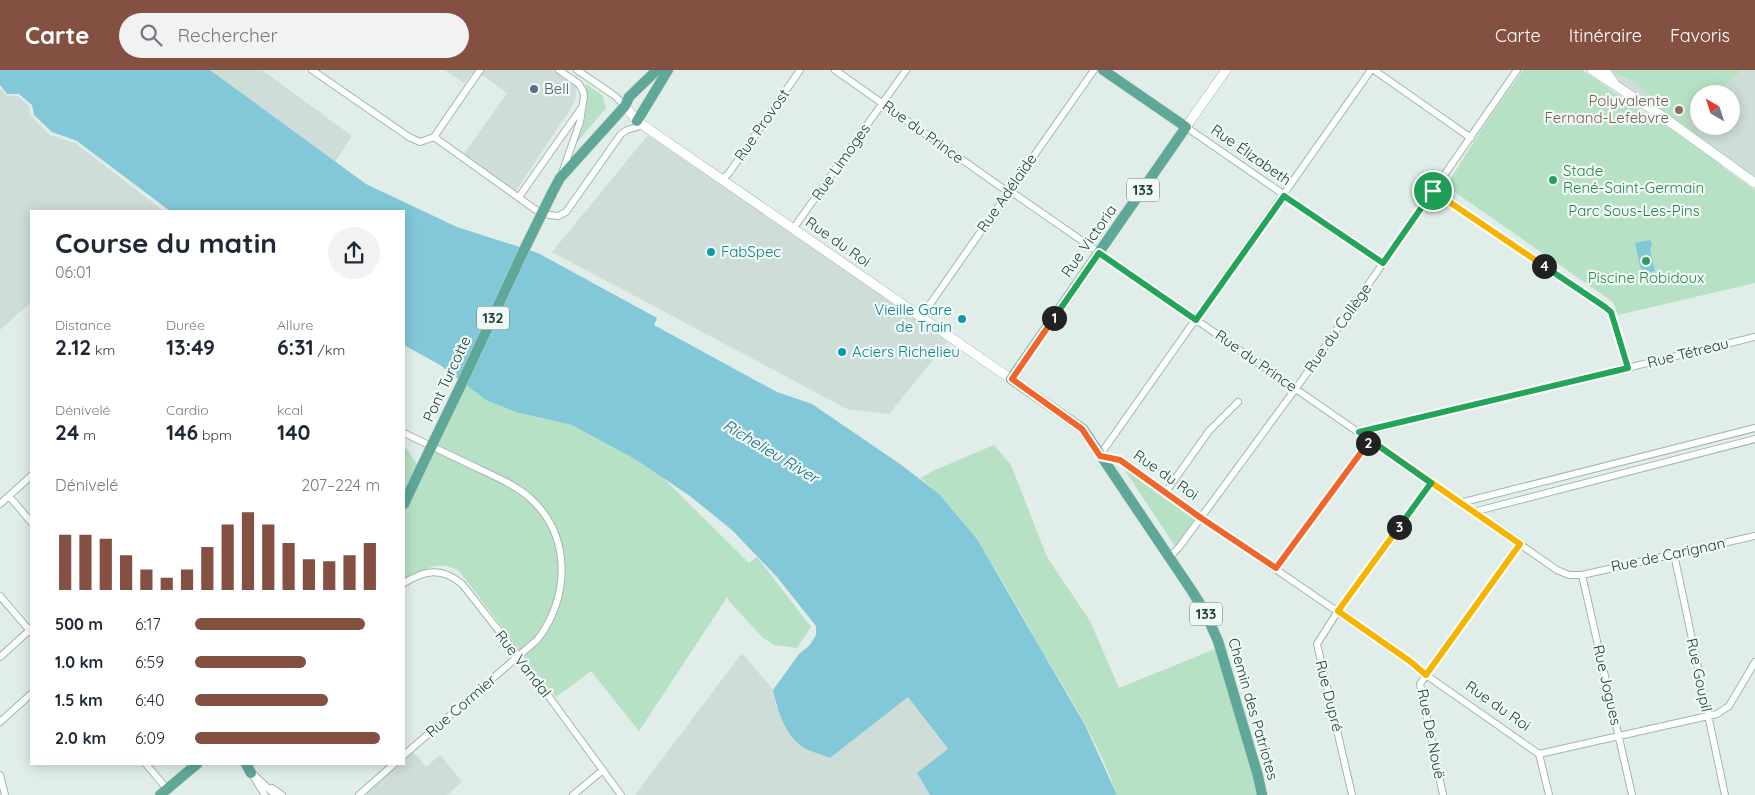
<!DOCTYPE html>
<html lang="fr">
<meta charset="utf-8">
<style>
body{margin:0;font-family:Quicksand,sans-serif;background:#f2f2f3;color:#1f2937;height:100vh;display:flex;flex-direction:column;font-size:19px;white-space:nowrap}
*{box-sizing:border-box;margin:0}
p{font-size:16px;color:#747a83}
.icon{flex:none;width:28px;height:28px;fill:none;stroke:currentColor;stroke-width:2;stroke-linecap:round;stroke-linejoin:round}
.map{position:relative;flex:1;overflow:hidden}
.side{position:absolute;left:30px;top:140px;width:375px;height:555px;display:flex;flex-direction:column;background:#fff;border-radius:0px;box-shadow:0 2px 12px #0003}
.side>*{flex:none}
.needle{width:32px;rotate:321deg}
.tools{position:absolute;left:1690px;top:15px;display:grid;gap:10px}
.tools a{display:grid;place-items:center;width:50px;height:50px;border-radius:50%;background:#fff;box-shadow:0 2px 12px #0003;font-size:25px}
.pin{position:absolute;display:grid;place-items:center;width:42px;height:42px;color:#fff;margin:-21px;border:2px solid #fff;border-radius:50%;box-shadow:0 1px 5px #0007}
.km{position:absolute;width:25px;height:25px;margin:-12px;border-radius:50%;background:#222;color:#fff;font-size:14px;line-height:25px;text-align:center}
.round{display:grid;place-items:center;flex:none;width:52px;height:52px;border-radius:26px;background:#f2f2f3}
.head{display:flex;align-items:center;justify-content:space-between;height:85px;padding:0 25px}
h1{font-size:28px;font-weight:800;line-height:38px}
.stats{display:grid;grid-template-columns:repeat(3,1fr);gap:8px;height:85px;padding:5px 25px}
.stats div{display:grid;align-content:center}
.stats b{font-size:21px;font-weight:800}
.stats small{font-size:14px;font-weight:400}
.stats p{font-size:14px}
.chart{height:140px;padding:10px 25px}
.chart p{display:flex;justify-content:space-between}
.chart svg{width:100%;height:90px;margin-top:5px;stroke:#845041;stroke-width:6}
ul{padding:0 25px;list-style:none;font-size:16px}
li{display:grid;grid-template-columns:80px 60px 1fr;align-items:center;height:38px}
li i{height:12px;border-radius:6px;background:#845041}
header{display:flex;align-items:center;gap:30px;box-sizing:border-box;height:70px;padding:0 25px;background:#845041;color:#fff}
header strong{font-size:24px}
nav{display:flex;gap:28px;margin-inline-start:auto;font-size:18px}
.search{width:350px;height:45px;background:#f2f2f3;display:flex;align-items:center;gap:12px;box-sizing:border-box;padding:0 18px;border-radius:28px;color:#747a83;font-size:19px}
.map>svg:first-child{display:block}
.built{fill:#ceddd7;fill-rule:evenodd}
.green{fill:#b7e1c4}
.water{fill:#82c8d9}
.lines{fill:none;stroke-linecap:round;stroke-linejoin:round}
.street-casing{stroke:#a2b6b0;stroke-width:8}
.secondary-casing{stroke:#9dbab1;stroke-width:10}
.primary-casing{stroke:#c0cac7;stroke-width:11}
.street{stroke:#fff;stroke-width:6}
.secondary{stroke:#fff;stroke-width:9}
.primary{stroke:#5fa899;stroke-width:10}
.primary-bridge-casing{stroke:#c0cac7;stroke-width:11;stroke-linecap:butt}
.primary-bridge{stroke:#5fa899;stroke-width:10}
.split-1-casing{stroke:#fff;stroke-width:10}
.split-2-casing{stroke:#fff;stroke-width:10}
.split-3-casing{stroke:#fff;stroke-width:10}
.split-4-casing{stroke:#fff;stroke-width:10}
.split-5-casing{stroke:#fff;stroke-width:10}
.split-1{stroke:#22a559;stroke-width:6}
.split-2{stroke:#f0652b;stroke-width:6}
.split-3{stroke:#f5b400;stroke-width:6}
.split-4{stroke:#22a559;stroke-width:6}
.split-5{stroke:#f5b400;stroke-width:6}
.service-dot{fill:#5c6f8a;stroke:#f1f9f6;stroke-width:2}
.education-dot{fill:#8d6e63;stroke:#f1f9f6;stroke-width:2}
.leisure-dot{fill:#2e9e5b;stroke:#f1f9f6;stroke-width:2}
.culture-dot{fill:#0f9aa8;stroke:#f1f9f6;stroke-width:2}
.labels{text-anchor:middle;stroke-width:4.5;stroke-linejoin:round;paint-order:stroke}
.shield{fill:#f1f9f6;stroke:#5e7871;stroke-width:1}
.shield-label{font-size:14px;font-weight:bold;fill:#1f4038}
.service-label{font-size:15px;fill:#4e5e75;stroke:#f1f9f6;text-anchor:start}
.education-label{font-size:15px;fill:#785e54;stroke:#f1f9f6;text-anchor:end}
.street-label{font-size:15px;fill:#1f4038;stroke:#f1f9f6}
.leisure-label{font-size:15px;fill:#27864d;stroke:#f1f9f6;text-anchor:start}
.park-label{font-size:15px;fill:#247c4a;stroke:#f1f9f6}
.culture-label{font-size:15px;fill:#0d838f;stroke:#f1f9f6;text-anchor:start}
.water-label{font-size:16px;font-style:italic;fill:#116b83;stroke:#f1f9f6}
</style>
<header>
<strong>Carte</strong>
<div class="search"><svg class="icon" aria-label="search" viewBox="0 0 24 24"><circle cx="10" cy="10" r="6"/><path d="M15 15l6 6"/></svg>Rechercher</div>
<nav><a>Carte</a><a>Itinéraire</a><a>Favoris</a></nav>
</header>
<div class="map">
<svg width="1755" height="725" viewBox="0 0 1755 725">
<rect width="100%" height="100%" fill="#e0ede8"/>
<path class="built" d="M210,0H262L352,66L335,92Z
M444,0H554L576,16V27L570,40L515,122L464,84L507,23L475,0L464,13Z
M1611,0H1755V109L1620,13ZM1699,24H1731V56H1699Z
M0,18L6,25L18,26L29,36L30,45L50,65L75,73L164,141H31V232L0,260Z
M648,65L948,271L889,344L847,339L552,182Z
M742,583L773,620L776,636L830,688L908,627L948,680L917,703L930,725H635Z
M411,679L426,697L440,685L462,712L447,725H359L394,694H404V685Z"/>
<path class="green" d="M1523,0H1582L1655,50L1651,28L1634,11L1608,0H1742L1715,24H1699V38L1687,49L1724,98L1755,120V213L1618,245L1613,232L1446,116L1491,45Z
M586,14L602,25L606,38L568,83L585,25Z
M470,307L640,385L749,493L757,487L811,557L797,578L774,575L762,567L728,530V526L639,661L591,601L556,627L459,501C437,488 422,501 404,513V375L420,399Z
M994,375L1011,395L1047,487L1090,551L1119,618L1220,577L1262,725H1117C1100,675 1071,629 1044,584C1008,522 976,454 920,408L935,400Z
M1120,393L1199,448L1177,479Z"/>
<path class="water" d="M0,0H210L366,114L457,157L538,183L657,248L654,255L777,322L812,334L900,394L939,424L977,469L1085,655L1117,725H930L917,703L948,679L908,627L830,688C823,685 815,683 808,680C786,669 778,642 773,620L799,584L810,575L816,565V556L777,507L732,460L690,426L635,389L572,355L516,342L486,330L440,295L404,275V141H170L77,71L52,62L34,45L32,35L19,24H7L0,15Z
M1650,170L1652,174L1650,180L1655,201L1642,204L1635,173Z"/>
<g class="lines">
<g class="street-casing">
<path id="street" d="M312,0L409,67L420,72L434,67L480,0
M559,0L579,14L583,21L584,26L580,52L562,103
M577,0L615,26L625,36
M835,0L1008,122L1016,125L1557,500L1569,505H1582L1755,466
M1371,0L1100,385L1120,390L1201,448L1411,592L1426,605L1539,684L1549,725
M1374,0L1471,68
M1186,57L1383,193
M434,67L536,140
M722,109L729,103L800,0
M1433,121L1605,237L1611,243L1628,298
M519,127L582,37
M549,145L558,146L566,142L621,64L627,60L643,55
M793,159L906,0
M921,247L1094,0
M404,363C427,374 450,385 473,396C492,405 514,414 530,428C572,466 570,528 537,570L404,685
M1359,363L1755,267
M1165,423L1209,361L1238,332
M9,426L31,452
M1460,433L1755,358
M0,434L31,406
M1473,442L1755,369
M1674,484L1725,725
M1170,487L1180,476L1302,310L1517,0
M1276,498L1370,370
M1582,505L1632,725
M404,513C425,500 442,497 462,514L525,594L621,725
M0,526L31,562
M0,587L31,559
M0,652L31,624
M1539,684L1717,644L1729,636L1755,592
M146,694L167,719
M249,700L275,725
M0,705L5,725
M253,706L265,725
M272,718L282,725
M359,725L394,694
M573,725L603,700
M1352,725L1317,574L1338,541L1431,413
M1443,725L1420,614L1520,474"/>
</g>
<g class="secondary-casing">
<path id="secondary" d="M1592,0L1659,44L1755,113
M1605,0L1614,13
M625,36L637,51L1011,309
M1186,57L1226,0"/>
</g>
<g class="primary-casing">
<path id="primary" d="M1103,0L1186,57L1011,309L1083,359L1192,521L1205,542L1218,571L1258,706L1262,725
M637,51L668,0
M552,123L560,108L625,36L629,27L657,0
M461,315L524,180
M404,434L420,400
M246,694L251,703
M160,725L197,694"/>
</g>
<use href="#street" class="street"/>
<use href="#secondary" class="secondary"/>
<use href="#primary" class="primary"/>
<g class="primary-bridge-casing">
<path id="primary-bridge" d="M524,180L552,123
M420,400L461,315"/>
</g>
<use href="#primary-bridge" class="primary-bridge"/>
</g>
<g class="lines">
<g class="split-1-casing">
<path id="split-1" d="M1054,248L1099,183L1196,250L1284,126L1383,193L1433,121"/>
</g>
<g class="split-2-casing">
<path id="split-2" d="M1054,248L1012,309L1082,359L1100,386L1120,390L1201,448L1276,498L1368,373"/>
</g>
<g class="split-3-casing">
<path id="split-3" d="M1368,373L1370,370L1520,474L1426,605L1411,592L1338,541L1399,457"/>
</g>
<g class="split-4-casing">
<path id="split-4" d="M1399,457L1431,413L1359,362L1628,298L1611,242L1605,237L1544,196"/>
</g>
<g class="split-5-casing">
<path id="split-5" d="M1433,121L1544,196"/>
</g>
<use href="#split-1" class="split-1"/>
<use href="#split-2" class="split-2"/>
<use href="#split-3" class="split-3"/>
<use href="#split-4" class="split-4"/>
<use href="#split-5" class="split-5"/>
</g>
<circle class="service-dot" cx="534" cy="19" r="5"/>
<circle class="education-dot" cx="1679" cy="40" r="5"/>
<g class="leisure-dot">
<circle cx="1553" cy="110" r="5"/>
<circle cx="1646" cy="191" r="5"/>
</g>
<g class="culture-dot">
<circle cx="711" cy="182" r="5"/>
<circle cx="962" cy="249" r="5"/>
<circle cx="842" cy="282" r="5"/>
</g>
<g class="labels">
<g class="shield">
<rect x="1127" y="108.5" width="32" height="23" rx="4"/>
<rect x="477" y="236.5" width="32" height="23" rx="4"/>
<rect x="1190" y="532.5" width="32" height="23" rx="4"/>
</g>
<g class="shield-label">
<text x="1143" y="125">133</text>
<text x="493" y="253">132</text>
<text x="1206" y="549">133</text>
</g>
<g class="service-label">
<text x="544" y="24">Bell</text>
</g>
<g class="education-label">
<text x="1669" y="36">Polyvalente<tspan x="1669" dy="17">Fernand-Lefebvre</tspan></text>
</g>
<g class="street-label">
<text transform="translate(762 55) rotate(-55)" y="5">Rue Provost</text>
<text transform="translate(923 62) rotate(36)" y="5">Rue du Prince</text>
<text transform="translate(1251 85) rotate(35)" y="5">Rue Élizabeth</text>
<text transform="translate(841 92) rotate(-55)" y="5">Rue Limoges</text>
<text transform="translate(1007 123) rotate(-55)" y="5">Rue Adélaïde</text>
<text transform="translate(1089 171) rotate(-55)" y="5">Rue Victoria</text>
<text transform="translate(838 172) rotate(35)" y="5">Rue du Roi</text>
<text transform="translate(1338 258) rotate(-55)" y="5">Rue du Collège</text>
<text transform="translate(1688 283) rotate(-14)" y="5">Rue Tétreau</text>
<text transform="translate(1256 291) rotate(35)" y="5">Rue du Prince</text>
<text transform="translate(447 309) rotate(-65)" y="5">Pont Turcotte</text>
<text transform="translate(1166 405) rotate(35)" y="5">Rue du Roi</text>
<text transform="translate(1668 485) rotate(-12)" y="5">Rue de Carignan</text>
<text transform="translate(523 594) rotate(52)" y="5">Rue Vandal</text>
<text transform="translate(1699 605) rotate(78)" y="5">Rue Goupil</text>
<text transform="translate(1607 615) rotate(77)" y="5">Rue Jogues</text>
<text transform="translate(1329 626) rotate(76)" y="5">Rue Dupré</text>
<text transform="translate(461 636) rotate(-41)" y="5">Rue Cormier</text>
<text transform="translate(1498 636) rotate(35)" y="5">Rue du Roi</text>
<text transform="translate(1253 639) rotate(74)" y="5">Chemin des Patriotes</text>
<text transform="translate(1431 664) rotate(79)" y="5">Rue De Nouë</text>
</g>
<g class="leisure-label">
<text x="1563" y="106">Stade<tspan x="1563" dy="17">René-Saint-Germain</tspan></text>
<text x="1646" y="213" text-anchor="middle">Piscine Robidoux</text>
</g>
<g class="park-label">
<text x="1634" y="146">Parc Sous-Les-Pins</text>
</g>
<g class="culture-label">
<text x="721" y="187">FabSpec</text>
<text x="952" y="245" text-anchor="end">Vieille Gare<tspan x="952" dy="17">de Train</tspan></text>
<text x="852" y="287">Aciers Richelieu</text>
</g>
<g class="water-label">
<text transform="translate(771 381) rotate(31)" y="6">Richelieu River</text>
</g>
</g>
</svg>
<div class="tools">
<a><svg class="needle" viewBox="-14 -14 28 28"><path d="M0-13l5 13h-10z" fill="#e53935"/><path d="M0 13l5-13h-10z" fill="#747a83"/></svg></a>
</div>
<div class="pin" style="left:1433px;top:121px;background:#1e9e55"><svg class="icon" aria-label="arrive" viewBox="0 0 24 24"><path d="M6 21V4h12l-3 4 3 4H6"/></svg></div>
<b class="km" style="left:1054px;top:248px">1</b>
<b class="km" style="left:1368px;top:373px">2</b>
<b class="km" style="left:1399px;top:457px">3</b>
<b class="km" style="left:1544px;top:196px">4</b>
<section class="side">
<div class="head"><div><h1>Course du matin</h1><p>06:01</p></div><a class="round"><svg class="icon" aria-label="share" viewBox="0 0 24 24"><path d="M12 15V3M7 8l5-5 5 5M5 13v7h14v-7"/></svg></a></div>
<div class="stats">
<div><p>Distance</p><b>2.12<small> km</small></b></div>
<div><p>Durée</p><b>13:49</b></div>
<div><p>Allure</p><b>6:31<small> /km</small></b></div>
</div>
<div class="stats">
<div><p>Dénivelé</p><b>24<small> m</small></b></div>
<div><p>Cardio</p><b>146<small> bpm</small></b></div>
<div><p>kcal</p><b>140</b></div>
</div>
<div class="chart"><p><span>Dénivelé</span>207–224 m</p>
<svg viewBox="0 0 160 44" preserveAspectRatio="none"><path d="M5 44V17M15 44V17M25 44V19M35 44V27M45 44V34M55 44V38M65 44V34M75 44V23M85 44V12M95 44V6M105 44V12M115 44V21M125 44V29M135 44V30M145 44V27M155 44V21"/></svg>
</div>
<ul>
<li><b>500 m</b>6:17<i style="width:92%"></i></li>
<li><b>1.0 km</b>6:59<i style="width:60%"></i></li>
<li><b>1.5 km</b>6:40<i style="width:72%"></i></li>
<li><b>2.0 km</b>6:09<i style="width:100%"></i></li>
</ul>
</section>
</div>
